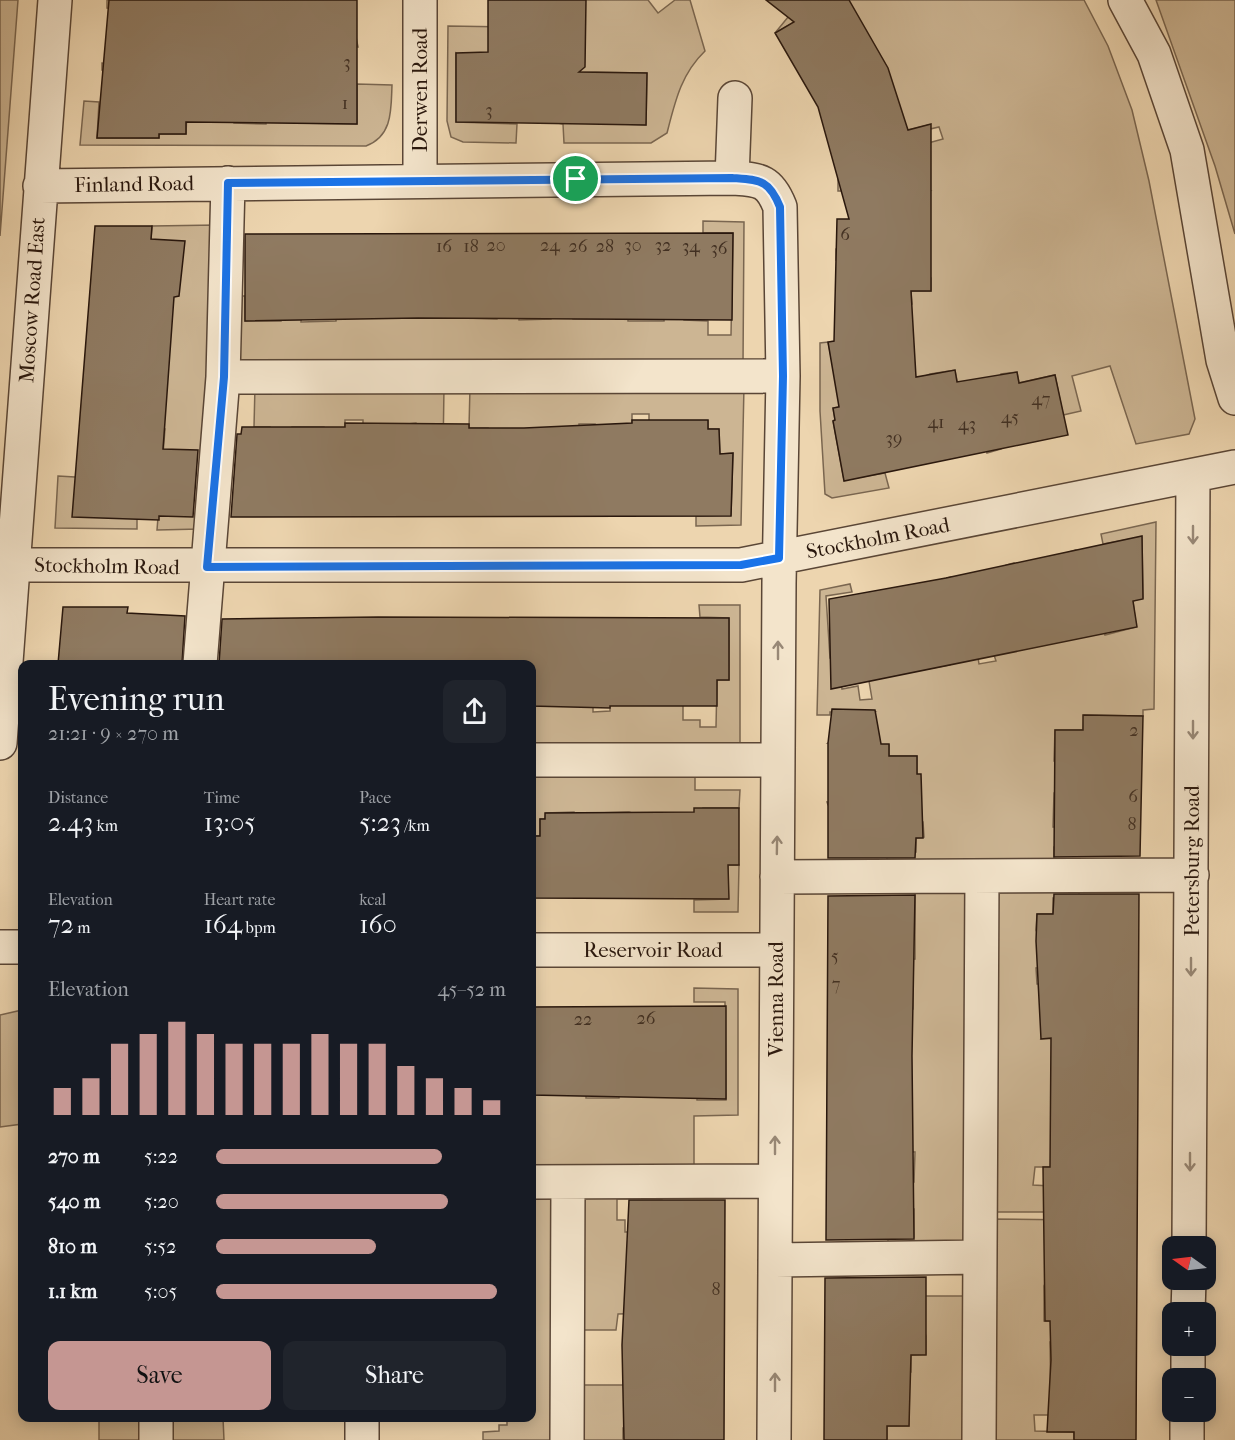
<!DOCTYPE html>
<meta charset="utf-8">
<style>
body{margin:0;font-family:"IM FELL French Canon",serif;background:#20242c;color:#f1f3f6;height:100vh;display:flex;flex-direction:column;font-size:22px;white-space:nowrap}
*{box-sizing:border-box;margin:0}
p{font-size:20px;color:#9ea1a6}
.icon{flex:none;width:33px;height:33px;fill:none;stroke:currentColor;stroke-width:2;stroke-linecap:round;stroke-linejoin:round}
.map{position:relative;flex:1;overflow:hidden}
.side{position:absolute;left:18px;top:660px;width:518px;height:762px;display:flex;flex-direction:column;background:#171b24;border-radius:12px;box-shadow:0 3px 15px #0003}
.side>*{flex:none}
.needle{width:39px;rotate:284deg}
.tools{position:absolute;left:1162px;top:1236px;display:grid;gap:12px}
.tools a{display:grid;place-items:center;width:54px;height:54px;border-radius:12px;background:#171b24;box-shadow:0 3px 15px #0003;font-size:30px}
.pin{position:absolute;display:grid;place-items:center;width:51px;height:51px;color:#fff;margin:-26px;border:3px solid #fff;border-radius:50%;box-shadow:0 2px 6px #0007}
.round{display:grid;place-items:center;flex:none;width:63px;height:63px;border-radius:12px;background:#20242c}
.overview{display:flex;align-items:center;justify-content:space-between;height:102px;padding:0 30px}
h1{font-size:33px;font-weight:600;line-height:45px}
.metrics{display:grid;grid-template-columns:repeat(3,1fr);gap:9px;height:102px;padding:6px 30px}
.metrics div{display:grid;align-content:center}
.metrics b{font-size:26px;font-weight:600}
.metrics small{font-size:16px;font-weight:400}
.metrics p{font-size:16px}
.chart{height:168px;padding:12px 30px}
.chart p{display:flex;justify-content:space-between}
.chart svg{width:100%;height:108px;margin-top:6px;stroke:#c59692;stroke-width:6}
.action{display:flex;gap:12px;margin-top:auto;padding:12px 30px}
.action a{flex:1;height:69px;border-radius:12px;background:#c59692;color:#111;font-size:24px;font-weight:600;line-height:69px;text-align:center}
.action a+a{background:#20242c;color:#f1f3f6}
ul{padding:0 30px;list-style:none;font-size:20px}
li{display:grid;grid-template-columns:96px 72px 1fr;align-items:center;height:45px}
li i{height:15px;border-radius:8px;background:#c59692}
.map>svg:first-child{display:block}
.green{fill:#ccb593;stroke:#7a6650;stroke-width:1.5;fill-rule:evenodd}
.building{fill:#8f7a61;stroke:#29170d;stroke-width:1.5}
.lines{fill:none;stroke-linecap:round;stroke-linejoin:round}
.minor-casing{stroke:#5a4636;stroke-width:36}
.minor{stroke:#f3e4cb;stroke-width:33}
.oneway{stroke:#988876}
.route-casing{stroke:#fff;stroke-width:12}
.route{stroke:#1a73e8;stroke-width:8}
.labels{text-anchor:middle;stroke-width:5;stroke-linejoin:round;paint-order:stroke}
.number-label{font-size:18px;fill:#423022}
.street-label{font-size:21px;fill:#29170d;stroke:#f3e4cb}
</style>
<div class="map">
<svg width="1235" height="1440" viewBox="0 0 1235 1440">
<rect width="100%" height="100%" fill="#edd5af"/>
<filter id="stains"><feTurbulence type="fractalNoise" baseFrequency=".00333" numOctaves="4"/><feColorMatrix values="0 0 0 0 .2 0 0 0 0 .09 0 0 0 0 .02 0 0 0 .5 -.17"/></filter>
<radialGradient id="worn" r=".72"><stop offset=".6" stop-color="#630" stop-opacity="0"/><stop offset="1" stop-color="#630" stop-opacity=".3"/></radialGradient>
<path class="green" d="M0,0H18L0,236Z
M107,0L166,5L356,37L358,47L306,45L293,123L357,124V84L392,85C391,109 393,136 366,146L80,145L84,101L99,102L97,138H159V134H186L188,88L162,75L102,70V63L162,68L166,12L107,8ZM268,82L266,124L234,123V113Z
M586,0H648L658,13L675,0H690L705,51C681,74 675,102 667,133L651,143H564L563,124L558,123L456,53V122L517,124L516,143L463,142L451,137L447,121L448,26L517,27ZM574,72L647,73L646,125L574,122Z
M802,0H1084L1108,46L1132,110L1149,181L1195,419L1189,434L1136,444L1110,366L1072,376L1081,411L1063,415L1055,375L1019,383L1017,372L1001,374L1003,388L989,391L1001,449L987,453L976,393L960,396L955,370L930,374L870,400L833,408L835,420L833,421L844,480L885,473L889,488L832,498L825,494L820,411V343L828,342L833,366L898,304H912L911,291H931V278L897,261L836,260V249L930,191H838V179L897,165L895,152L943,139L939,127L930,129L929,125L908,130L826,4L775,33Z
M1156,0H1235V234L1215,166Z
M703,221L744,222L743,366H240L234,296H245V321H281L282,295H302L301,322L336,321L337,295L412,318H442V296H465L466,318L497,319L519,297V320L551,319L552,296H573V319H603L628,295V321H664V295H684V320L708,321V335H731L733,233H703Z
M217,225L200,529L157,530L165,429L138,427L152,226Z
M255,386L444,387L443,454L416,423L363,429V420H345L344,455L324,427H292V453L270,454V427H254Z
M744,386L741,525L696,526V516L731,515L733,453L720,454L719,429H708V421L649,453V414H632V428L595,455V424H579V428L487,454L488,428H469L470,387Z
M58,476L75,477L137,519V529L55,528Z
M1156,522L1154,709L1143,710V716L1084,715L1083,730H1055L1054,761H1082V793H1054L1053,827H1083L1082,847H1054V866H887V853L916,852V838L924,837L923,822L889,821L828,805L827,802H887L917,774V756H889V745L828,743L875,712H830V715H817L820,590L850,584L852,592L826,596L830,658H837L842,689L858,686L860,700L872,699L869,681L911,644L917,671L950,665L943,579L951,577L963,634L974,632L979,664L996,661L994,655L1006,565L1014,563L1026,621L1081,610L1069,552L1076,550L1099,608L1105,635L1136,627L1133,601L1143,598L1142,537L1103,544L1101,534Z
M699,605H740V749H531V706L593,705V712L610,711V681H683V720H700V727H716L717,680H729V618L700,617Z
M695,769V790H740L739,808H703V836L629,812L596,813L575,836L574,812L546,813L545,819H540V836H531V770Z
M728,865H739L738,912H694V900L728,899Z
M915,886H961L973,899L970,1234L956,1246L888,1247V1237H914V1209H907L889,1183L914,1182L915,1152L888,1151L912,1108L907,1009H913V987L890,960L915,959Z
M1005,886H1079V898H1053V914H1037L1036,930L1052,967L1036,968L1037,984H1079L1041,1039L1076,1038V1167H1035L1033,1185L1051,1186L1076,1212H991L993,899Z
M694,988L738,989V1115L694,1116V1171L531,1169V1095L586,1089V1098H619L620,1069H697V1100H726L725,1002H694Z
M22,1010V1124L0,1127V1015Z
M531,1191L559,1201V1440H483V1432L499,1431V1425H507V1418H531Z
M589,1191H662V1199H617V1220H625V1232H640C618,1276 626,1275 653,1313L618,1314L616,1330H580V1199Z
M991,1219L1074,1220L1044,1286V1321H1075V1342H1050L1051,1415H1034L1035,1431L1074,1432V1440H990Z
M913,1296H970V1440H887V1426H909V1393L888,1372H911V1355L926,1354V1336Z
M579,1385H624L636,1427L623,1428V1440H579Z
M99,1418H144V1440H99Z
M167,1418H223L224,1440H167Z"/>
<path class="building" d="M109,0H357V124L186,122V134H159V138H97Z
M488,0H586L585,67L579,72L647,73L646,125L456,122V53L488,52Z
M766,0H849L888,68L908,130L931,124V291H911L916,377L955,370L957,382L1017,372L1019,383L1055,375L1068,435L844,481L833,421L835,420L833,408L839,407L828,342L834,341L837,219H849L818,107L775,33L794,22Z
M95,226H152L151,239L185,241L179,296L174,297L163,449L198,450L193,517L159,516V520L72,517Z
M733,233L732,320L418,318L245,321V234Z
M632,420H708V429H719L720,454L733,453L731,516L231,517L237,434H241L242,427H345V423L469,424V428H524L632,423Z
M1142,536L1143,599L1133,601L1137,627L831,689L829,599L946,578Z
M63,607H128L127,613L185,616L182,664H58Z
M378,617L729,618V680H717V706H610V708L531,706V664H219L222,619Z
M832,709L875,710L881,744H889V756H917V774H921L923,838H916L915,858H828V743Z
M1083,715L1143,716L1140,856L1054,857L1055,730H1083Z
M694,808H739V865H728L729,899L531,898V836H540V819H545V813L694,812Z
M1054,894H1139L1136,1440H1074V1432H1047L1051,1360L1050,1321H1045L1043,1167H1050L1051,1038L1041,1039L1036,941L1037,914H1053Z
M915,895L912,1056L914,1239L826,1240L828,896Z
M726,1006V1099L531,1095V1007Z
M629,1200H725L724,1440H624L622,1345Z
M926,1277V1355H911L909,1426H887V1440H824L825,1278Z"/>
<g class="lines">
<g class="minor-casing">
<path id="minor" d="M1125,0L1154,54L1187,150L1223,360L1235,398
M732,178L735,98
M420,181V0
M40,186L732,178C759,180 769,179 780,207L783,376L779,583L774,1440
M223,377L783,376
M13,565H741L1235,467
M200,664L223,377L228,183
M0,743L55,0
M531,760H778
M777,877L1192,875
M0,947H22
M531,950H776
M531,1182L774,1181
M1189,1246L1193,476
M775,1260L980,1257
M1188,1312L1189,1280
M1188,1378V1346
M362,1418V1440
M156,1440V1418
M567,1440L568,1182
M979,1440L982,876
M1187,1440V1412"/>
</g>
<use href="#minor" class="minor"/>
</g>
<defs><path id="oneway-shaft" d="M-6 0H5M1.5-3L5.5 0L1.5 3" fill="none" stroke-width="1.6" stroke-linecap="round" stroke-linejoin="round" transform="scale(1.5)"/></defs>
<g class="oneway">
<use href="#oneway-shaft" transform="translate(1193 535) rotate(90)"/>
<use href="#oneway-shaft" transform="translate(778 650) rotate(-90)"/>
<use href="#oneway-shaft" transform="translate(1193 730) rotate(90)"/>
<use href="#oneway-shaft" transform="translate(777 845) rotate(-89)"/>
<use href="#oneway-shaft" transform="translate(1191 967) rotate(90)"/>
<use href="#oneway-shaft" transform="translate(775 1145) rotate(-90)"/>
<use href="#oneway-shaft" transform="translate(1190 1162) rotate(90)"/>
<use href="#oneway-shaft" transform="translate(775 1382) rotate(-90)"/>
</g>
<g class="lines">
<g class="route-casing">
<path id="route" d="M732,178C759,180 769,179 780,207L783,376L779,558L741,565L207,567L224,377L228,183Z"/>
</g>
<use href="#route" class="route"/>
</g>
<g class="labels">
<g class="number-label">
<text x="347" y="68">3</text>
<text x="345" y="109">1</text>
<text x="489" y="116">3</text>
<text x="845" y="240">6</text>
<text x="496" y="251">20</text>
<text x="550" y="251">24</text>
<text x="633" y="251">30</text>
<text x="663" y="251">32</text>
<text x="444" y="252">16</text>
<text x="471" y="252">18</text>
<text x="578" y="252">26</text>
<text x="605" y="252">28</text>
<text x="691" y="252">34</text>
<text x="719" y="254">36</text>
<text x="1041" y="405">47</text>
<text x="1010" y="423">45</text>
<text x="936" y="428">41</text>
<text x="967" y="430">43</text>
<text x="894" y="444">39</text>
<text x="1134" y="736">2</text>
<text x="1133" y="802">6</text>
<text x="1132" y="830">8</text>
<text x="835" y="962">5</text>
<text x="836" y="990">7</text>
<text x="646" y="1024">26</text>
<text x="583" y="1025">22</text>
<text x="716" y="1295">8</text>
</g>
<g class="street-label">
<text transform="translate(420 90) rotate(-90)" y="7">Derwen Road</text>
<text transform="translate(134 184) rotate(-1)" y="7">Finland Road</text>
<text transform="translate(32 300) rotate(-86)" y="7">Moscow Road East</text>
<text transform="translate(878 538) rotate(-11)" y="7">Stockholm Road</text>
<text transform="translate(107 566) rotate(1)" y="7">Stockholm Road</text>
<text transform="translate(1192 861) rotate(-90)" y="7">Petersburg Road</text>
<text x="653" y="957">Reservoir Road</text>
<text transform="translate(776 999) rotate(-90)" y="7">Vienna Road</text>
</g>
</g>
<rect width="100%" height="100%" filter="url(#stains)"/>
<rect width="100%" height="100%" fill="url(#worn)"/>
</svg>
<div class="tools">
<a><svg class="needle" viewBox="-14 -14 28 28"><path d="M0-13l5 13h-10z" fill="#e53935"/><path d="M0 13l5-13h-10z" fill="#9ea1a6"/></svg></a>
<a>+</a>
<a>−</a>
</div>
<div class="pin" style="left:576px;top:179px;background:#1e9e55"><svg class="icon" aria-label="arrive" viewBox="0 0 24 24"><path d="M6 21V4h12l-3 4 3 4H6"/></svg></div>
<section class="side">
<div class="overview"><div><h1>Evening run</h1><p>21:21 · 9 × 270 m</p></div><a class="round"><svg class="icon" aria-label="share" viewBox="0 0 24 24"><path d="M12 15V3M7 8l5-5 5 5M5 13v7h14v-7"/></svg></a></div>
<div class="metrics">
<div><p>Distance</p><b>2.43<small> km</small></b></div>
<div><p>Time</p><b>13:05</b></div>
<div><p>Pace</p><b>5:23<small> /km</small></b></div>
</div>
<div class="metrics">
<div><p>Elevation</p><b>72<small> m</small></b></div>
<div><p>Heart rate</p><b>164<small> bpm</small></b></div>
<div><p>kcal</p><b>160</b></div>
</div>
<div class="chart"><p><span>Elevation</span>45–52 m</p>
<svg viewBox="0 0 160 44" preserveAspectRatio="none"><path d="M5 44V33M15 44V29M25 44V15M35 44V11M45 44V6M55 44V11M65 44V15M75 44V15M85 44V15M95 44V11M105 44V15M115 44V15M125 44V24M135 44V29M145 44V33M155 44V38"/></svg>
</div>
<ul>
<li><b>270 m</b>5:22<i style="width:78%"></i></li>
<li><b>540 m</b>5:20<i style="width:80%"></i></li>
<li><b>810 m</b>5:52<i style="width:55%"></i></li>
<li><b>1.1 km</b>5:05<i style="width:97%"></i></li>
</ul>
<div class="action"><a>Save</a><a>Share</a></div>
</section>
</div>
